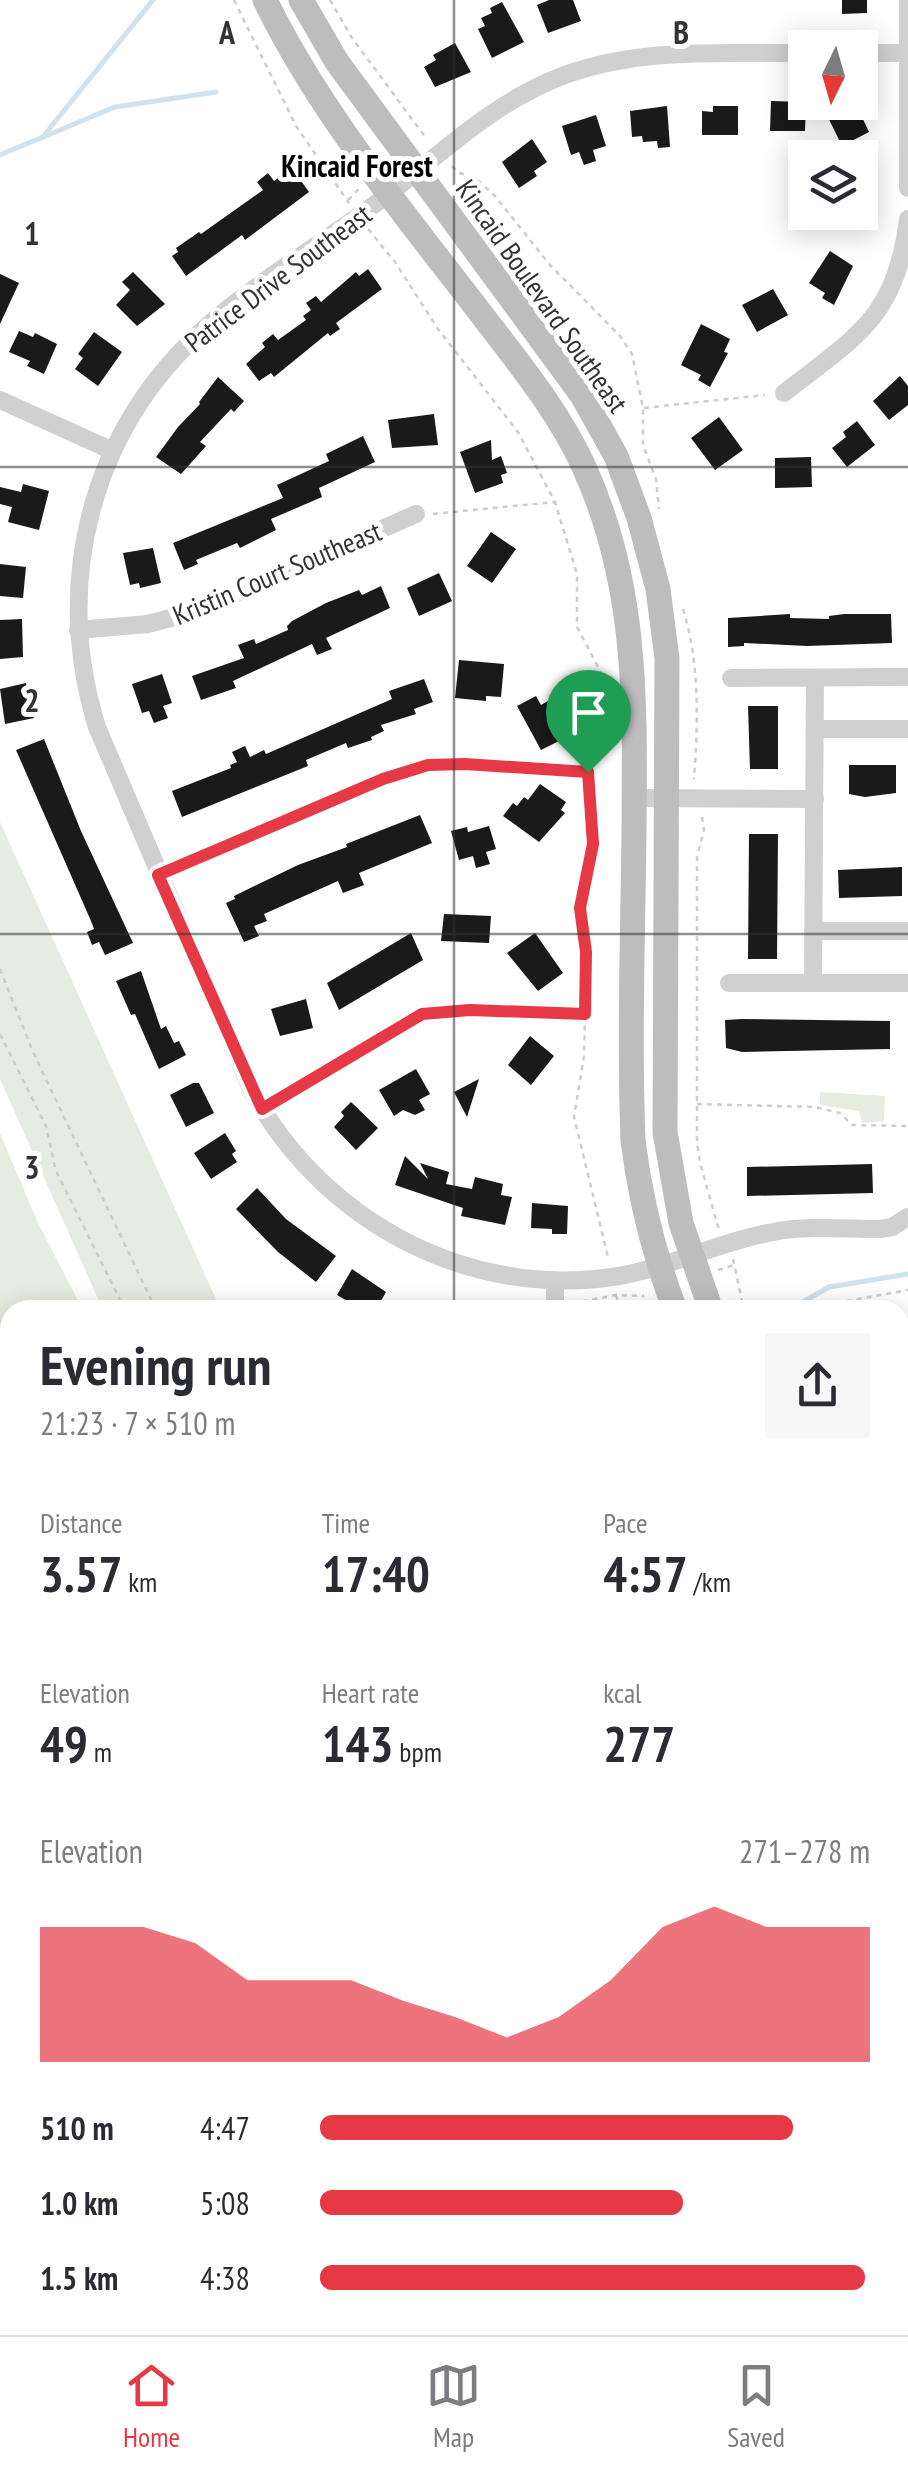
<!DOCTYPE html>
<meta charset="utf-8">
<style>
body{margin:0;font-family:"PT Sans Narrow",sans-serif;background:#f7f7f7;color:#2b2b33;height:100vh;display:flex;flex-direction:column;font-size:38px;white-space:nowrap}
*{box-sizing:border-box;margin:0}
p{font-size:32px;color:#7c7c81}
.icon{flex:none;width:55px;height:55px;fill:none;stroke:currentColor;stroke-width:2;stroke-linecap:round;stroke-linejoin:round}
.map{position:relative;flex:1;overflow:hidden}
.drawer{position:absolute;left:0px;top:1300px;width:910px;height:1035px;display:flex;flex-direction:column;background:#fff;border-radius:30px 30px 0 0;box-shadow:0 5px 25px #0003}
.drawer>*{flex:none}
.needle{width:65px;rotate:185deg}
.tools{position:absolute;left:788px;top:30px;display:grid;gap:20px}
.tools a{display:grid;place-items:center;width:90px;height:90px;border-radius:0px;background:#fff;box-shadow:0 5px 25px #0003;font-size:50px}
.pin{position:absolute;display:grid;place-items:center;width:85px;height:85px;color:#fff;margin:-102px -42px;border-radius:50% 50% 50% 0;rotate:-45deg;box-shadow:0 0 10px #0007}
.pin .icon{rotate:45deg}
.round{display:grid;place-items:center;flex:none;width:105px;height:105px;border-radius:0px;background:#f7f7f7}
.head{display:flex;align-items:center;justify-content:space-between;height:170px;padding:0 40px}
h1{font-size:55px;font-weight:700;line-height:75px}
.metrics{display:grid;grid-template-columns:repeat(3,1fr);gap:15px;height:170px;padding:10px 40px}
.metrics div{display:grid;align-content:center}
.metrics b{font-size:50px;font-weight:700}
.metrics small{font-size:28px;font-weight:400}
.metrics p{font-size:28px}
.chart{height:280px;padding:20px 40px}
.chart p{display:flex;justify-content:space-between}
.chart svg{width:100%;height:180px;margin-top:10px;fill:#e63946;opacity:.7}
ul{padding:0 40px;list-style:none;font-size:32px}
li{display:grid;grid-template-columns:160px 120px 1fr;align-items:center;height:75px}
li i{height:25px;border-radius:12px;background:#e63946}
.dock{display:flex;justify-content:space-around;align-items:center;height:140px;border-top:2px solid #e1e1e2;background:#fff;font-size:28px;color:#7c7c81}
.dock a{display:grid;justify-items:center;gap:5px}
.dock .on{color:#e63946}
.map>svg:first-child{display:block}
.green{fill:#e6ecdf}
.lines{fill:none;stroke-linecap:round;stroke-linejoin:round}
.stream{stroke:#cfe2ee;stroke-width:5}
.building{fill:#1a1a1a}
.path{stroke:#cdcdcd;stroke-width:2.5;stroke-dasharray:5 5;stroke-linecap:butt}
.lane{stroke:#d0d0d0;stroke-width:9}
.street{stroke:#d0d0d0;stroke-width:18}
.secondary{stroke:#bdbdbd;stroke-width:25}
.primary{stroke:#ababab;stroke-width:28}
.route-casing{stroke:#fff;stroke-width:20}
.route{stroke:#e63946;stroke-width:12}
.grid{fill:none;stroke:#333;stroke-width:2.5;stroke-opacity:0.55}
.labels{text-anchor:middle;stroke-width:10;stroke-linejoin:round;paint-order:stroke}
.street-label{font-size:28px;fill:#333;stroke:#fff}
.neighbourhood-label{font-size:30px;font-weight:bold;fill:#000;stroke:#fff}
.grid-label{font-size:32px;text-anchor:middle;font-weight:bold;fill:#333;stroke:#fff;stroke-width:10;stroke-linejoin:round;paint-order:stroke}
</style>
<div class="map">
<svg width="908" height="2335" viewBox="0 0 908 2335">
<rect width="100%" height="100%" fill="#fff"/>
<path class="green" d="M0,822L221,1310H103L0,1079Z
M820,1092L885,1096L884,1121L862,1123L859,1111L820,1105Z
M0,1133L38,1223L83,1310H10V1981L0,1972Z
M900,2250H908V2335H674L668,2325H900Z
M187,2325H335L345,2335H180Z
M370,2325H642L649,2335H429L424,2331L417,2335H379Z"/>
<g class="lines">
<path class="stream" d="M42,138L153,0
M0,155L115,107L216,92
M789,1310L829,1287L908,1274
M0,1338L10,1334
M450,2325L460,2335"/>
</g>
<path class="building" d="M549,0H573L581,21L548,33L537,5Z
M842,0H867V13L842,14Z
M502,2L524,42L492,58L478,29L485,26L481,18L492,13L490,8Z
M455,43L471,72L435,87L424,67L436,60L433,55Z
M771,101L806,102L805,131H770Z
M833,102H855L869,132L842,146L823,107Z
M667,106L670,147L658,148L657,141L643,142L642,136L632,137L630,111Z
M713,106H738V135H702V111L713,112Z
M596,115L606,146L593,150L596,161L584,165L579,152L571,155L562,126Z
M532,139L547,162L534,171L537,176L519,188L502,162Z
M292,168L309,192L245,240L242,235L186,276L172,256L178,252L176,248L199,232L201,234L263,190L257,182L268,173L274,181Z
M830,251L853,266L834,305L822,298L825,293L809,283Z
M368,269L382,289L336,323L340,329L330,336L328,333L274,377L271,373L259,381L246,364L265,347L262,343L273,334L278,340L306,320L303,316L311,310L306,303L316,296L321,302L356,272L359,276Z
M133,272L165,304L137,326L116,305L130,290L122,282Z
M0,274L19,283L0,324Z
M773,289L788,315L757,332L742,305Z
M701,324L730,339L724,352L728,353L710,387L698,380L701,375L681,365Z
M19,331L33,337L35,333L57,344L44,374L27,366L30,361L9,352Z
M94,332L122,352L98,386L75,369L83,358L78,354Z
M900,376L908,386V405L889,420L873,401Z
M218,377L244,401L234,412L231,409L200,442L206,446L181,474L156,457L178,427L200,404L199,402Z
M434,414L438,445L392,448L388,420Z
M719,417L743,450L715,470L691,438Z
M857,421L875,445L847,467L832,448L846,437L843,432Z
M363,436L375,462L319,488L322,497L271,519L276,530L240,548L237,543L196,560L198,564L184,570L173,543L283,498L277,485L329,461L326,454Z
M491,440L492,460L501,456L507,473L501,475L503,483L475,493L460,452Z
M811,457L812,487L775,488V458Z
M23,484L49,491L39,530L8,522L12,507L0,504V487L21,492Z
M491,532L516,549L492,583L467,566Z
M153,548L161,583L140,588L139,583L130,585L123,553Z
M0,564L26,567L23,598L0,596Z
M439,573L452,601L419,616L407,588Z
M381,586L390,608L326,638L332,649L317,655L312,644L233,681L236,688L201,700L192,676L244,658L238,645L254,639L256,644L288,630L287,626L292,621L326,603L359,590L362,595Z
M790,614V618L829,619V616L844,614H891L892,643L807,646L744,643V646L728,647V618Z
M22,619L23,657L0,659V620Z
M459,660L504,664L501,697L486,696V701L455,698Z
M162,674L172,703L163,706L168,718L154,723L149,711L142,713L132,684Z
M424,679L433,702L414,709L416,714L381,725L384,731L371,737L372,740L348,748L346,743L306,760L308,766L182,817L172,791L231,768L230,765L237,762L232,752L245,746L250,757L264,750L266,754L392,699L389,691Z
M26,683L34,718L5,724L0,689Z
M536,696L541,705L548,701L567,737L541,750L517,706Z
M748,706H778V769H750Z
M44,739L81,831L133,943L105,955L99,942L92,945L87,932L94,929L91,921L16,750Z
M849,765H896V793L865,797L849,794Z
M540,784L566,802L561,810L565,813L539,842L503,816L513,803L517,806L524,797L528,800Z
M420,815L432,843L359,873L364,885L343,893L338,881L264,914L267,921L254,926L259,936L244,942L226,903L235,899L234,896L298,865L347,847L346,844Z
M489,826L496,849L486,852L490,864L476,868L473,856L459,860L451,831L467,827L468,832Z
M749,834H778L777,959H748Z
M902,867V896L839,898L838,870Z
M444,914L491,916L489,943L441,941Z
M411,933L423,960L339,1010L327,983Z
M535,933L563,973L538,991L507,953Z
M141,971L161,1029L166,1026L174,1043L179,1041L186,1055L159,1069L135,1014L131,1015L116,981Z
M306,999L313,1028L280,1036L271,1009Z
M742,1019L890,1021V1049L742,1052L726,1048L725,1020Z
M530,1036L554,1056L531,1085L508,1065Z
M416,1069L430,1094L419,1100L425,1110L415,1115L403,1110L394,1116L379,1090Z
M479,1079L467,1117L454,1092Z
M193,1083H199L214,1113L186,1127L170,1095Z
M351,1102L378,1128L356,1150L334,1127L344,1116L341,1112Z
M225,1133L236,1151L232,1154L237,1162L211,1179L194,1153Z
M405,1156L428,1179L420,1163L449,1172L446,1184L472,1189L475,1177L503,1184L501,1195L512,1197L505,1225L461,1216L463,1208L395,1185Z
M872,1164L873,1193L747,1196V1167Z
M257,1188L286,1219L336,1256L316,1282L278,1252L236,1209Z
M532,1203L568,1206L567,1234H552V1229L531,1228Z
M352,1269L386,1292L376,1310H345L349,1302L337,1295Z"/>
<g class="lines">
<path class="path" d="M234,0L296,126L349,203
M330,0L352,38L426,138
M452,166L457,172L475,178L495,196L550,265L620,336L632,354L643,408V445L656,479L659,509
M348,200L360,188
M368,229L395,262L438,329L518,432L555,502L577,574V627L605,680L596,699L590,727L588,772L593,844L580,908L585,952V1014L584,1056L574,1117L608,1257
M644,408L765,395
M433,514L554,502
M683,609C700,664 698,723 694,779
M485,765L586,771
M702,817L704,830L697,857V1142L700,1163L719,1230
M0,969L33,1052L156,1310
M487,1011L584,1014
M0,1034L46,1126L56,1171L125,1310
M697,1104L815,1107L840,1113L852,1125L908,1126
M733,1259L744,1310
M718,1270L734,1265
M616,1295L621,1310
M575,1307L579,1302L616,1295L644,1296
M829,1310L847,1301L908,1290
M900,1526L908,1536
M900,1679L908,1693
M0,2300L10,2301
M116,2325L131,2335
M706,2325L713,2335
M728,2325L734,2335
M894,2335L908,2324"/>
<path class="lane" d="M900,1429H908"/>
<path class="street" d="M908,0V188
M805,53C725,54 642,47 565,75C497,100 446,149 390,193C330,239 263,277 206,327C91,429 52,581 97,727L253,1093C325,1223 470,1300 619,1276C671,1267 721,1241 773,1232C808,1225 845,1229 880,1229L892,1227L908,1217
M860,53H908
M784,393C856,336 896,319 908,219
M0,400L113,451
M78,630L148,624L196,611L416,514
M731,678L908,677
M815,729H908
M634,798L815,799
M159,875L383,779L428,765L465,764
M813,931H908
M729,983H908
M813,983L815,678
M262,1109L422,1015L470,1010
M555,1310V1280
M900,1731L907,1726
M900,1791L908,1784
M900,1992L908,1985"/>
<path class="secondary" d="M265,0C320,113 403,212 479,311C517,361 558,410 584,467C638,585 635,704 634,830C633,933 629,1037 633,1140C640,1199 654,1254 675,1310
M301,0L337,62L582,395L616,456L639,518L658,589L667,658L665,1132L681,1223L711,1310
M900,1566L908,1575
M900,1625L908,1635"/>
<path class="primary" d="M900,2184H908
M0,2204L10,2203
M900,2237H908
M0,2256L10,2255"/>
</g>
<g class="lines">
<g class="route-casing">
<path id="route" d="M465,764L588,772L593,844L580,908L586,952L585,1014L470,1010L422,1014L262,1109L158,875L383,779L428,765Z"/>
</g>
<use href="#route" class="route"/>
</g>
<path class="grid" d="M454,0V1310M0,467H908M0,934H908M0,1401H10M900,1401H908M0,1868H10M900,1868H908M454,2325V2335"/>
<g class="labels">
<g class="street-label">
<text transform="translate(278 278) rotate(-37)" y="10">Patrice Drive Southeast</text>
<text transform="translate(542 296) rotate(55)" y="10">Kincaid Boulevard Southeast</text>
<text transform="translate(277 573) rotate(-23)" y="10">Kristin Court Southeast</text>
</g>
<g class="neighbourhood-label">
<text x="357" y="177">Kincaid Forest</text>
</g>
</g>
<g class="grid-label">
<text x="227" y="44">A</text>
<text x="681" y="44">B</text>
<text x="32" y="245">1</text>
<text x="32" y="712">2</text>
<text x="32" y="1179">3</text>
</g>
</svg>
<div class="tools">
<a><svg class="needle" viewBox="-14 -14 28 28"><path d="M0-13l5 13h-10z" fill="#e53935"/><path d="M0 13l5-13h-10z" fill="#7c7c81"/></svg></a>
<a><svg class="icon" aria-label="layers" viewBox="0 0 24 24"><path d="M12 4l9 5-9 5-9-5zM3 14l9 5 9-5"/></svg></a>
</div>
<div class="pin" style="left:588px;top:772px;background:#1e9e55"><svg class="icon" aria-label="arrive" viewBox="0 0 24 24"><path d="M6 21V4h12l-3 4 3 4H6"/></svg></div>
<section class="drawer">
<div class="head"><div><h1>Evening run</h1><p>21:23 · 7 × 510 m</p></div><a class="round"><svg class="icon" aria-label="share" viewBox="0 0 24 24"><path d="M12 15V3M7 8l5-5 5 5M5 13v7h14v-7"/></svg></a></div>
<div class="metrics">
<div><p>Distance</p><b>3.57<small> km</small></b></div>
<div><p>Time</p><b>17:40</b></div>
<div><p>Pace</p><b>4:57<small> /km</small></b></div>
</div>
<div class="metrics">
<div><p>Elevation</p><b>49<small> m</small></b></div>
<div><p>Heart rate</p><b>143<small> bpm</small></b></div>
<div><p>kcal</p><b>277</b></div>
</div>
<div class="chart"><p><span>Elevation</span>271–278 m</p>
<svg viewBox="0 0 160 44" preserveAspectRatio="none"><path d="M0 44V11L10 11L20 11L30 15L40 24L50 24L60 24L70 29L80 33L90 38L100 33L110 24L120 11L130 6L140 11L150 11L160 11V44z"/></svg>
</div>
<ul>
<li><b>510 m</b>4:47<i style="width:86%"></i></li>
<li><b>1.0 km</b>5:08<i style="width:66%"></i></li>
<li><b>1.5 km</b>4:38<i style="width:99%"></i></li>
</ul>
</section>
</div>
<nav class="dock">
<a class="on"><svg class="icon" aria-label="home" viewBox="0 0 24 24"><path d="M3 11l9-7 9 7M6 9v11h12V9"/></svg>Home</a>
<a><svg class="icon" aria-label="map" viewBox="0 0 24 24"><path d="M3 6l6-2 6 2 6-2v14l-6 2-6-2-6 2zM9 4v14M15 6v14"/></svg>Map</a>
<a><svg class="icon" aria-label="saved" viewBox="0 0 24 24"><path d="M7 4h10v16l-5-4-5 4z"/></svg>Saved</a>
</nav>
